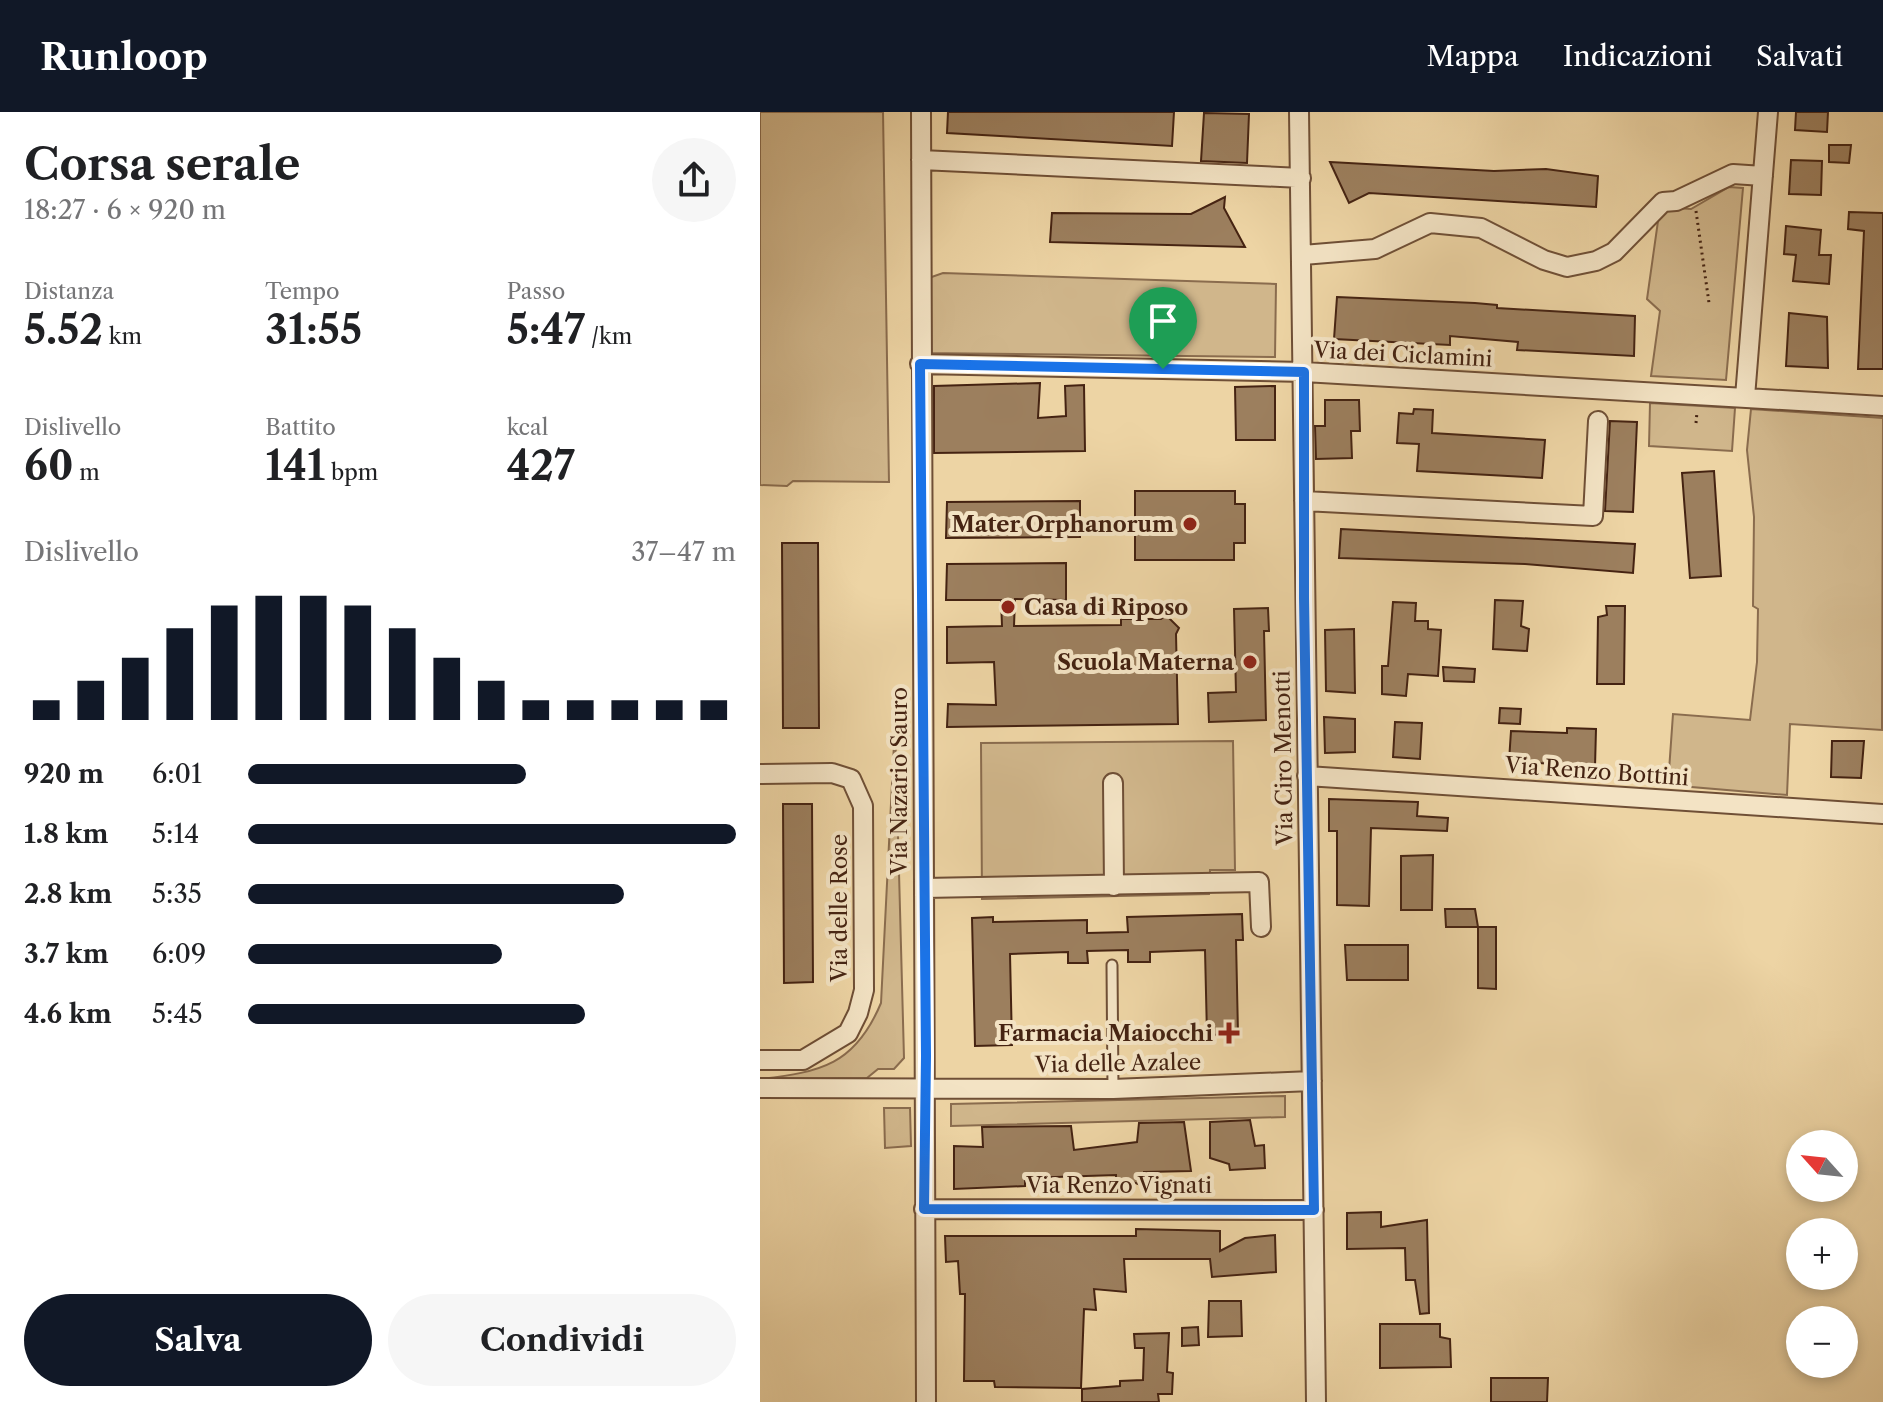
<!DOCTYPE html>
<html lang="it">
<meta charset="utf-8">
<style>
body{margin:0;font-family:"Libre Caslon Text",serif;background:#f6f6f6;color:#202124;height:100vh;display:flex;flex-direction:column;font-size:30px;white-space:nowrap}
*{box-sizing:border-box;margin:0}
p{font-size:26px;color:#757577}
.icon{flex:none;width:44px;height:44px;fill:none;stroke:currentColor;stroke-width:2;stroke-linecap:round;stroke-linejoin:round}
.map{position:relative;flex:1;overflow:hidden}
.details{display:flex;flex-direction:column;background:#fff;width:760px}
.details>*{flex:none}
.needle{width:52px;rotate:297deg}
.controls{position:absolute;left:1026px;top:1018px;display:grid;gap:16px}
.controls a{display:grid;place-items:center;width:72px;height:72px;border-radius:50%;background:#fff;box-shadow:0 4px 12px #0003;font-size:40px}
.pin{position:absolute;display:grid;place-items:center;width:68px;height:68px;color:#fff;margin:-82px -34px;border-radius:50% 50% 50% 0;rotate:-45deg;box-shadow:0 0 8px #0007}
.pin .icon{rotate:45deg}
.round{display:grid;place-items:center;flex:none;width:84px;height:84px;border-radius:42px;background:#f6f6f6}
.overview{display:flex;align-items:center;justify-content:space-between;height:136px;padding:0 24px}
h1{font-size:44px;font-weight:700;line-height:60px}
.stats{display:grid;grid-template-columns:repeat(3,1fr);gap:12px;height:136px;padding:8px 24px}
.stats div{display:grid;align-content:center}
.stats b{font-size:40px;font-weight:700}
.stats small{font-size:22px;font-weight:400}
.stats p{font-size:22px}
.chart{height:224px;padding:16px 24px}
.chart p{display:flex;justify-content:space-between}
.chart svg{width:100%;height:144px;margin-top:8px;stroke:#111827;stroke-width:6}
.button{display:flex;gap:16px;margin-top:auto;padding:16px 24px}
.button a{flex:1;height:92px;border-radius:48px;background:#111827;color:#fff;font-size:32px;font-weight:700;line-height:92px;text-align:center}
.button a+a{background:#f6f6f6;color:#202124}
ul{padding:0 24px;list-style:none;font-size:26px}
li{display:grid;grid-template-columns:128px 96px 1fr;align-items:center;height:60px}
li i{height:20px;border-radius:10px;background:#111827}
header{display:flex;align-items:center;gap:48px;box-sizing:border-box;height:112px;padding:0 40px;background:#111827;color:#fff}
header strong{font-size:38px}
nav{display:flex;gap:44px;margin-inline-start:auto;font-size:28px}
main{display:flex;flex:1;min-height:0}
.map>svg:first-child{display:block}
.green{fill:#d0b68b;stroke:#8a6c4e;stroke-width:2}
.building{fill:#9c7f5e;stroke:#452312;stroke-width:2}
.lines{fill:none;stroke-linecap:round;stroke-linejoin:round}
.lane-casing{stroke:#6f4f36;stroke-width:13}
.street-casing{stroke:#6f4f36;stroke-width:22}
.path{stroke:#452312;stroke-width:3;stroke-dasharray:2 4;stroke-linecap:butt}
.lane{stroke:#f3e3c4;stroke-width:9}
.street{stroke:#f3e3c4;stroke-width:18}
.route-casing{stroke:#fff;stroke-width:16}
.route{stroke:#1a73e8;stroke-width:10}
.poi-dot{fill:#8f2418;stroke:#f3e3c4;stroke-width:3}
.labels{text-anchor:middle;stroke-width:8;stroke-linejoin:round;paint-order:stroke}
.street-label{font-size:22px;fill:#452312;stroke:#f3e3c4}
.poi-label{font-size:22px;font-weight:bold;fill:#452312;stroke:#f3e3c4;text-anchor:end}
</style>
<header>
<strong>Runloop</strong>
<nav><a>Mappa</a><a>Indicazioni</a><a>Salvati</a></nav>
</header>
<main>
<section class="details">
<div class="overview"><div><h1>Corsa serale</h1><p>18:27 · 6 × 920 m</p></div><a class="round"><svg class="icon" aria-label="share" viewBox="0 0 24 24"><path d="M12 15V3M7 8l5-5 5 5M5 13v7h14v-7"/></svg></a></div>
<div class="stats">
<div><p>Distanza</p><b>5.52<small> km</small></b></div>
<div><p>Tempo</p><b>31:55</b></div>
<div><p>Passo</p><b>5:47<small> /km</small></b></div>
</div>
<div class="stats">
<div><p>Dislivello</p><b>60<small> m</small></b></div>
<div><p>Battito</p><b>141<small> bpm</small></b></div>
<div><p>kcal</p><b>427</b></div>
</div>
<div class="chart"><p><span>Dislivello</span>37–47 m</p>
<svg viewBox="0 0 160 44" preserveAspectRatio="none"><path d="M5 44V38M15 44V32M25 44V25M35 44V16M45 44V9M55 44V6M65 44V6M75 44V9M85 44V16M95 44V25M105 44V32M115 44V38M125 44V38M135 44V38M145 44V38M155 44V38"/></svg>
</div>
<ul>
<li><b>920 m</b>6:01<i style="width:57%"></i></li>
<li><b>1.8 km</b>5:14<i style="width:100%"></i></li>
<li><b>2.8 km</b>5:35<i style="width:77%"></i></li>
<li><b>3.7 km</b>6:09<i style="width:52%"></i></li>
<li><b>4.6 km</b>5:45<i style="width:69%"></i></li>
</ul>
<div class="button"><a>Salva</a><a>Condividi</a></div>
</section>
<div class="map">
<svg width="1123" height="1290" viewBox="0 0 1123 1290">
<rect width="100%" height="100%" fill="#edd4a4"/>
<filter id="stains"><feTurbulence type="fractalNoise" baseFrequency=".0025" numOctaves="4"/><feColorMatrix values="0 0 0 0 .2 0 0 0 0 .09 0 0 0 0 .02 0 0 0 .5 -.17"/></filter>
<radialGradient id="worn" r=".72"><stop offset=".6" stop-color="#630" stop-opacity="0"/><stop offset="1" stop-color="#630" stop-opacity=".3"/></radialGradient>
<path class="green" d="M0,0H123L129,370L33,369L27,374L0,373Z
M969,75L983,76L966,268L891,264L900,199L887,187L899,102L915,96L931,97Z
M183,161L516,172L515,245L162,241L163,168Z
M890,291L975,296L972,339L889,334Z
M991,297L1123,306L1122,618L1030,612L1027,683L908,673L913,602L990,608L997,550L998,497L993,494L994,405L987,338Z
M135,612L144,946L134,957H118L107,966L0,967C61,960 95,953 121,891Z
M473,629L475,758H450L449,782L222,787L221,631Z
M525,984V1005L191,1014V992Z
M124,996H150L151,1034L125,1036Z"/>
<path class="building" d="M188,0H414L412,34L187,21Z
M1036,0H1068L1067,20L1035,18Z
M444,1L489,2L487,51L441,49Z
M1069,33H1091L1089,51L1069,50Z
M1031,48L1062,49L1061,83L1029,82Z
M570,50L734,59L786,57L838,64L836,95L609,81L589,91Z
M465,85L464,96L485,135L290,130L292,101L431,102Z
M1089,100L1123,101V257H1098L1104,119L1088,117Z
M1026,114L1061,118L1059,143H1071L1069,172L1033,169L1036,143L1024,142Z
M577,185L715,191L737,193V196L875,204L874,244L757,238L758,230L690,224V233L574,227Z
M1029,201L1067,205L1068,256L1026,254Z
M280,271L278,306L306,304L305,274L324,273L325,339L174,341V274Z
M515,274V328H476L475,275Z
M565,288H599L600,319H591L592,346L556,347L555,314H565Z
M654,297L673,298L672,321L785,328L782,366L657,359L659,332L637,331L639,301L653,302Z
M850,309L877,310L873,400L845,399Z
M954,359L961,464L930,466L922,361Z
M375,379H475V392H485V431H474V448H375Z
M320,389V425L186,426L187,390Z
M581,417L875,432L873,461L765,452L579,446Z
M22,431H58L59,616H23Z
M306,451V488L255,487L254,514L361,513V507H401L406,503L419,516L416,522L418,612L187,615L188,592L236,593L234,550L187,551V515L242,514L241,488H186L187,452Z
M735,488L763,489L761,514L769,517L767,539L733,537Z
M633,490L656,491L655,509H668V517L681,518L678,564L648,562L646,584L622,582V554H628Z
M846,494H865L864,572H837L838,505L847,503Z
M508,496L509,519H504L506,608L449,610L448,581L476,580L474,497Z
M594,517L595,581L566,579L565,518Z
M683,555L715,557L714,570L684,569Z
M740,596L761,597L760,612L739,611Z
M564,605L595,607V640L565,641Z
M635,610L662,611L660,647L633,645Z
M807,616L836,617L835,655L749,649L751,619L807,621Z
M1072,629H1104L1101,666L1071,665Z
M569,687L658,690L657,704L688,706L687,719L611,716L609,794L577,793V719H569Z
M23,692H52L53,870L24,871Z
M673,743L672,798H641V744Z
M685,797H715L718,815H686Z
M482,802L483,828H476L478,922L447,923L445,838L390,840V850H368V838L327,839L328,851H308V840L250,842L252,933L215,934L212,806L233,805V810L327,808V821L368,820L367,805Z
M718,815H736V877L718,876Z
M585,833H648V868H587Z
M490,1008L495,1034L504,1033L505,1056L470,1058L469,1052L450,1046V1010Z
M424,1010L431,1059L384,1060V1074L367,1068L356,1070V1063L265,1066V1074L194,1077V1034L223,1035L222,1015L311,1014L314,1038L377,1030L379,1011Z
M621,1100V1115L667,1108L669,1201L660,1202L655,1168H646L645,1136L587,1137V1101Z
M376,1117L460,1119V1139L485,1126L515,1123L516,1160L452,1165L450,1147H364L366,1180L334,1177L336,1198L324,1197L321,1276L235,1275L234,1269H204L205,1182H200L198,1149L186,1150L185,1124H376Z
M449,1189H481L482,1224L448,1225Z
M620,1212H680V1225L690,1227L691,1255L620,1256Z
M438,1215L439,1233L422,1234V1216Z
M409,1221L407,1260L413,1261L412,1282H398L399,1290H322V1277L360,1274V1269L383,1268L384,1236H375L374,1222Z
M731,1266H788L787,1290H731Z"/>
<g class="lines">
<g class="lane-casing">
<path id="lane" d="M352,853L353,977"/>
</g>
<g class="street-casing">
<path id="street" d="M161,0L166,1290
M539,0L556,1290
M161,48L541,66
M543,143L615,137L670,111L721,116L784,148L807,155L836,149L854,140L903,90L916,89L973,62L1003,64
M160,252L544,260L1123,294
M985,285L1008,0
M544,389L833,404L838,309
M0,662L72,661L91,667L103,694L104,878L98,901L88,921L43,948H0
M547,664L1123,702
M353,671L354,774
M164,776L499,770L501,815
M0,976L353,977L552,969
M164,1097L554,1098"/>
</g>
<path class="path" d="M936,99L949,191
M936,311L937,300"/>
<use href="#lane" class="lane"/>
<use href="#street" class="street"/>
</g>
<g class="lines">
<g class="route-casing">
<path id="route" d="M160,252L544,260V486L554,1098L164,1097L166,944Z"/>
</g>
<use href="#route" class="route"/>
</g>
<g class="poi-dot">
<circle cx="430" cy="412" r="8"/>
<circle cx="248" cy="495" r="8"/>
<circle cx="490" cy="550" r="8"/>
<path d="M465 909h8v8h8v8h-8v8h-8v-8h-8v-8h8z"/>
</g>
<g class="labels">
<g class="street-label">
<text transform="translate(643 242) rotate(3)" y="8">Via dei Ciclamini</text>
<text transform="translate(523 646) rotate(-91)" y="8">Via Ciro Menotti</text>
<text transform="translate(837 659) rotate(4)" y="8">Via Renzo Bottini</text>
<text transform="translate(139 669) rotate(-90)" y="8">Via Nazario Sauro</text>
<text transform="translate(79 796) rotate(-90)" y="8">Via delle Rose</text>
<text transform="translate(358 951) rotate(-1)" y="8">Via delle Azalee</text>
<text x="359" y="1081">Via Renzo Vignati</text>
</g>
<g class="poi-label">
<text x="414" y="420">Mater Orphanorum</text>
<text x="264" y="503" text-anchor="start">Casa di Riposo</text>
<text x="474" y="558">Scuola Materna</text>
<text x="453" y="929">Farmacia Maiocchi</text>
</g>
</g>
<rect width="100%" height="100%" filter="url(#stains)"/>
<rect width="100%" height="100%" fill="url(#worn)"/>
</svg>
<div class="controls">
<a><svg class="needle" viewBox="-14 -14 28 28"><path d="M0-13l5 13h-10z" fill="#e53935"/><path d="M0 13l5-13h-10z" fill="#757577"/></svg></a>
<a>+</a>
<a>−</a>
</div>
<div class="pin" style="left:403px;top:257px;background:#1e9e55"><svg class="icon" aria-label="arrive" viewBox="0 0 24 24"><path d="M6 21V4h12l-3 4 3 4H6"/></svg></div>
</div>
</main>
